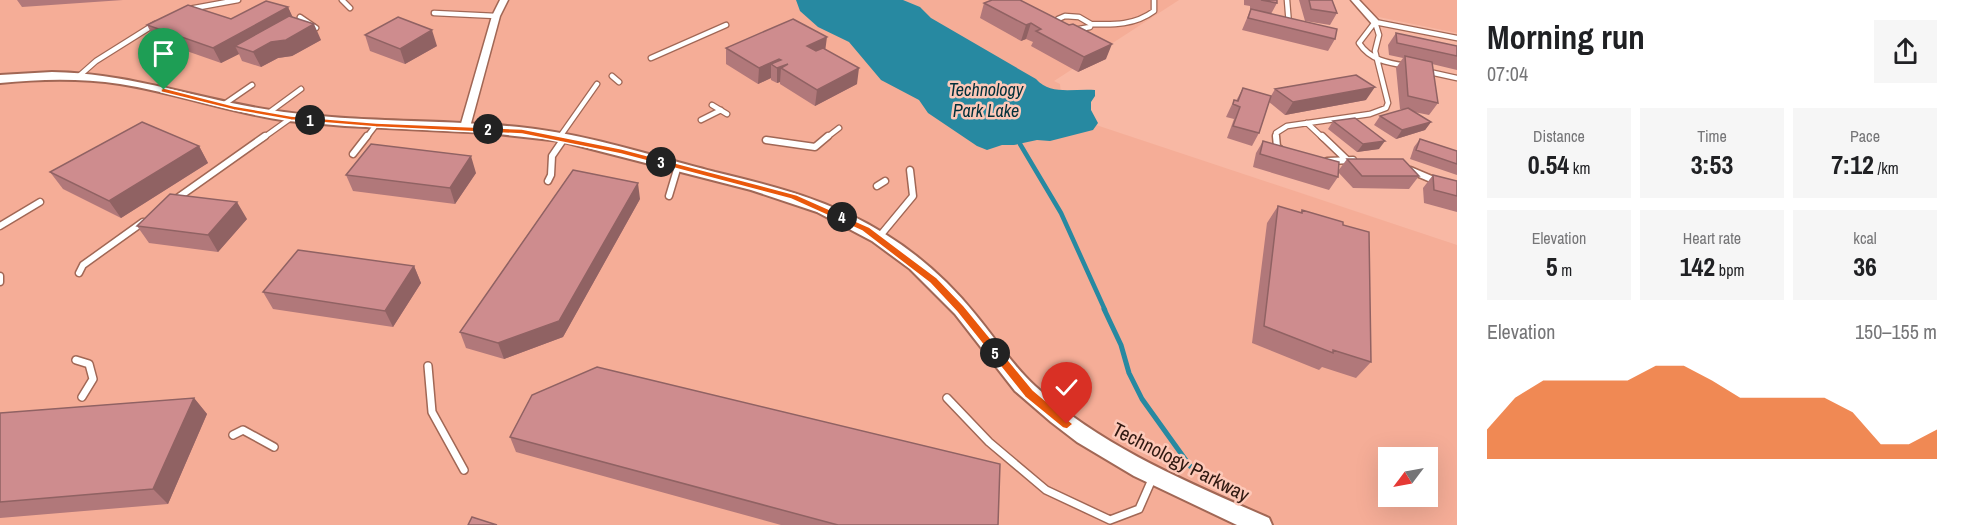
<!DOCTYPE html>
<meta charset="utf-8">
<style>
body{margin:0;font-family:"Archivo Narrow",sans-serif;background:#f6f6f6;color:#202124;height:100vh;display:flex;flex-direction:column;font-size:22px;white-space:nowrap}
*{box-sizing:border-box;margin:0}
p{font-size:20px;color:#757577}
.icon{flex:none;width:33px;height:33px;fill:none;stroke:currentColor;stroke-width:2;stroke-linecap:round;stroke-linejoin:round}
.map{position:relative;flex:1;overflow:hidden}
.drawer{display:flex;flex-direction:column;background:#fff;width:510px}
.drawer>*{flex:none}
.needle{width:39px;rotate:238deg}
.controls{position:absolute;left:1378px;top:447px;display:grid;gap:12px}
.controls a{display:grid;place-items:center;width:60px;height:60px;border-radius:0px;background:#fff;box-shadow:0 6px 24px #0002;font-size:30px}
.pin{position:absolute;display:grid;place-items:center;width:51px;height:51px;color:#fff;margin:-62px -26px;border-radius:50% 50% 50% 0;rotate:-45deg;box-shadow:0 0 6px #0007}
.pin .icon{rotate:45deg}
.km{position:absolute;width:30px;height:30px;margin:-15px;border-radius:50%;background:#222;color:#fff;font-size:16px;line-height:30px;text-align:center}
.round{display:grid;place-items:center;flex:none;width:63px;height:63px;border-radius:0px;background:#f6f6f6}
.head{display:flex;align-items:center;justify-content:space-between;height:102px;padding:0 30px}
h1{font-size:33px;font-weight:700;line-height:45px}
.figures{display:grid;grid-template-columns:repeat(3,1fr);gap:9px;height:102px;padding:6px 30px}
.figures div{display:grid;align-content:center;border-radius:0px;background:#f6f6f6;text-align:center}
.figures b{font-size:26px;font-weight:700}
.figures small{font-size:16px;font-weight:400}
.figures p{font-size:16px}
.chart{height:168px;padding:12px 30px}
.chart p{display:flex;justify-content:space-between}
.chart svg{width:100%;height:108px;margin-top:6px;fill:#ea580c;opacity:.7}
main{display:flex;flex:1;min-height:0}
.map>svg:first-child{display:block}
.built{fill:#f5ad97;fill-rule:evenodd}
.water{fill:#2789a1}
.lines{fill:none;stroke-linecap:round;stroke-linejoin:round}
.stream-far1{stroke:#2789a1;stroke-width:4.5}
.stream{stroke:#2789a1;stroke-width:5}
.lane-far2-casing{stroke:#a16755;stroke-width:7}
.lane-far1-casing{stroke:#a16755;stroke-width:9}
.lane-casing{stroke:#a16755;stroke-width:10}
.street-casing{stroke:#a16755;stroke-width:3}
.secondary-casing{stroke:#a16755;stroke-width:4}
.lane-far2{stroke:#fff;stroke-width:4.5}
.lane-far1{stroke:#fff;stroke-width:6}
.lane{stroke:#fff;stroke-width:7}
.street{fill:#fff;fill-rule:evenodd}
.secondary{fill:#fff;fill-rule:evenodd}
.wall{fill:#b1787a}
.shaded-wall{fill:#906263}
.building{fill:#ce8c8e;stroke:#906263;stroke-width:1.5}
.route{fill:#ea580c;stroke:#fff;stroke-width:1.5}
.labels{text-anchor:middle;stroke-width:5;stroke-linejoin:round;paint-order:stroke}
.far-water-label{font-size:18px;font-style:italic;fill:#02303a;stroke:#fdc8b8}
.street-label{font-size:20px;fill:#301911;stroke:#fdc8b8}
</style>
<main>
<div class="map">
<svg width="1457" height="525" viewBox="0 0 1457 525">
<rect width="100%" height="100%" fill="#f8b8a4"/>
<path class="built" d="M0,0H1179L1054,81L1060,84L1063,114L1457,245V525H0ZM1389,458H1428V496H1389Z
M1354,0H1457V33L1364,14Z"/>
<path class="water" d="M796,0H903L920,7L931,18L1036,79C1051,96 1075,88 1095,90V96L1091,102V110L1098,123L1093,130L1050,141L1037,140L1014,145H1002L987,150L977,146L928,113L919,100L881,80L849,42L818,27L800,11Z"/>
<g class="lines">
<path class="stream-far1" d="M1020,144L1061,213L1105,310"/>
<path class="stream" d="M1104,309L1121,345L1129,373L1142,399L1190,466"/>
<g class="lane-far2-casing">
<path id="lane-far2" d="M342,0L350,8
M1287,0L1289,25
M189,9L238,0
M434,13L496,16
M1065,16L1079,17L1091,24L1090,27L1074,30L1058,25V19Z
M300,17L316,28
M1375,22L1359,43C1370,60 1388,63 1407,66
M1375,22L1457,38
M1091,24C1114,25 1135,25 1154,11V0
M651,58L726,25
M1425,71L1457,78
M79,76L96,61L155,24
M612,76L619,82
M223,105L252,85
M712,105L727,114
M267,114L301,89
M701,120L721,110
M1307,123L1323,138
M263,138L291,118
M366,138L376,125
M559,138L597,84
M826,138L839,128
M1276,138V133L1287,126L1370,114L1386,108L1388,103L1375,51L1379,35L1375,22"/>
</g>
<g class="lane-far1-casing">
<path id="lane-far1" d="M1276,136L1277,147L1280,149
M1322,136L1347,160
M766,140L815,147L828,136
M353,154L367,136
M1327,161L1353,160
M1410,170L1436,181
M548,181L551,175L552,156L563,140
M877,186L885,181
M669,196L678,166
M176,199L265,136
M0,226L40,202
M879,237L913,196L910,170
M79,273L83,265L143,222
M0,276V282"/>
</g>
<g class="lane-casing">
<path id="lane" d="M76,360L89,364L93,379L82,397
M428,366L432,412L464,470
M947,398L989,442L1046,490L1110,520L1139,509L1153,477
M233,435L243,430L274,447"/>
</g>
<g class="street-casing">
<path id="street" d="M500,0H508L500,16L470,127L465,130L461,129L460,127L492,16Z
M1351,0H1359L1378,20V24H1372Z"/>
</g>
<g class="secondary-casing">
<path id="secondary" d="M52,72C133,73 205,102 284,112C362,123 440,119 519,127C586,134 650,155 715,172C774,186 833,201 885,234C919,255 950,283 975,314C995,338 1012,365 1035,386C1102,447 1187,482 1269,518L1272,525H1237L1134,476L1077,442L1051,422L1015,391L955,314L910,269L872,241L817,212L751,190L560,141L489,133L345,126L288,121C231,113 177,93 120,84C80,78 40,79 0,83V75Z"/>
</g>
<use href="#lane-far2" class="lane-far2"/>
<use href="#lane-far1" class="lane-far1"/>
<use href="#lane" class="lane"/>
<use href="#street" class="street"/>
<use href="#secondary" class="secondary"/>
</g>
<path class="wall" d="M17,0H123L22,7Z
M992,0L1106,59L1078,72L1031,46L1033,42L1026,39L1021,41L980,18L984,3Z
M1244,0H1277V3L1271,14L1335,39L1328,51L1242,30L1250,11V6L1244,5Z
M1299,0H1332L1337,13L1330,25L1305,21Z
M288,7L292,17L321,40L292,56L278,58L261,67L242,61L239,54L221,63L155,40L147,25L231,19Z
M1396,33L1457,46V70L1432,64L1438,103L1429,115L1414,112L1431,122L1425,130L1396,139L1374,125L1380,116L1404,110L1400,109L1396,68L1403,58L1389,55L1388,45Z
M365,35L437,46L405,64L370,51Z
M726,48L826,49L857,84L815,106L780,84V82L777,83L771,80V78L758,84L726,64Z
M1243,88L1271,96L1275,89L1366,100L1285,115L1269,102L1259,133L1252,146L1227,138L1234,119L1226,117L1234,100L1236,101Z
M1333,121L1379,149L1357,152L1328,129Z
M1420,139L1457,151V175L1410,159L1414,147Z
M1263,141L1338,171L1347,159L1419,176L1409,189L1353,188L1338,172V177L1329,190L1253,167L1256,153Z
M199,146L208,163L121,218L63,189L50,172Z
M476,173L455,204L353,191L346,175Z
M1433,175L1457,181V212L1424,203L1423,188Z
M640,199L563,337L504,359L466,348L460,332Z
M1278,206L1300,213L1302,210L1343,225L1371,362L1356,378L1322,367L1319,370L1252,343L1267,223Z
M247,219L218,252L149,243L137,226Z
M414,266L421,283L393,327L273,309L263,292Z
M194,398L207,414L168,504L0,518V413Z
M510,437L998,525H781L516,452Z"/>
<path class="shaded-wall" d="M288,7L295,22L235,46L239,54L221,63L213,48Z
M1031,23L1026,39L1021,41L1026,25Z
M314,24L321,40L292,56L278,58L261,67L253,52L271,42Z
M432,30L437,46L405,64L400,49Z
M827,37L825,52L805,62L807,46Z
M1112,44L1106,59L1078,72L1084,57Z
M779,59V67L788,64L781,68L780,82L777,83V68L771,64V78L758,84L759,68Z
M859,68L857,84L815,106L817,90Z
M1375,87L1366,100L1285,115L1293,102Z
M1431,122L1425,130L1396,139L1402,130Z
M1385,141L1379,149L1357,152L1363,144Z
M199,146L208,163L121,218L109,201Z
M471,156L476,173L455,204L450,188Z
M638,183L640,199L563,337L504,359L498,343Z
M237,202L247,219L218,252L208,235Z
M414,266L421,283L393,327L385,311Z
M194,398L207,414L168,504L153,489Z"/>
<path class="building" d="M992,0H1020L1069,25L1073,24L1112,44L1084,57L1036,31L1041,29L1031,23L1026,25L984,3Z
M1261,0H1277V3Z
M1309,0H1332L1337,13L1311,9Z
M266,1L288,7L213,48L147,25L188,5L231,19Z
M1251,9L1337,29L1335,39L1248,18Z
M289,16L314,24L286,40L271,42L253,52L235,46Z
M398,17L432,30L400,49L365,35Z
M793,19L827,37L807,46L816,51L823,48L859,68L817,90L781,68L788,64L777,68L771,64L781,60L779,59L759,68L726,48Z
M1396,33L1457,46V56L1397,43Z
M1405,56L1432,62L1438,103L1408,96Z
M1356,75L1375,87L1293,102L1275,89Z
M1243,88L1271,96L1259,133L1233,126L1240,107L1233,104L1234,100L1238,101Z
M1408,108L1431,122L1402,130L1380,116Z
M1355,118L1385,141L1363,144L1333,121Z
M142,122L199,146L109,201L50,172Z
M1420,139L1457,151V164L1416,150Z
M1263,141L1339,162L1338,177L1260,154Z
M371,144L471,156L450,188L346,175Z
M1347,159H1403L1419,176H1362Z
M573,170L638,183L559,321L498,343L460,332Z
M1433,175L1457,181V196L1434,190Z
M170,194L237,202L208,235L137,226Z
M1278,206L1302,213V210L1343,222V225L1369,232L1371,362L1333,350V353L1264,326Z
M298,250L414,266L385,311L263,292Z
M597,367L1000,464L998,525H838L510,437L532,395Z
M194,398L153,489L0,502V413Z
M472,517L497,525H468Z"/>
<path class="route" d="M164,88L234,106L291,116L376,123L522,129L622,149L797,195L869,227L937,278L964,306L1033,390L1073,424L1067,429L1063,428L1025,397L957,312L930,283L862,231L791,199L621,154L522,134L376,127L291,120L234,110L161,92V89Z"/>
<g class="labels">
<g class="far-water-label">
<text x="986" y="96">Technology<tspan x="986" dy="21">Park Lake</tspan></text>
</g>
<g class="street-label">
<text transform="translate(1181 462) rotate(27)" y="7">Technology Parkway</text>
</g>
</g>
</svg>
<div class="controls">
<a><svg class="needle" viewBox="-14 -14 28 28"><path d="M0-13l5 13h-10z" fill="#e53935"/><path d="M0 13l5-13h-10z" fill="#757577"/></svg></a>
</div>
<div class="pin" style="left:164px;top:90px;background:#1e9e55"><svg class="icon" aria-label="arrive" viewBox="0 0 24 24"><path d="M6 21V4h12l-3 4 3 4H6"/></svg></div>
<div class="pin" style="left:1067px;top:424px;background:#d93025"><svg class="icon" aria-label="check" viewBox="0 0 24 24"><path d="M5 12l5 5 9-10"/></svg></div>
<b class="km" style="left:310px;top:120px">1</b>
<b class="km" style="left:488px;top:129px">2</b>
<b class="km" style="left:661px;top:162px">3</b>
<b class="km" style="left:842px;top:217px">4</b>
<b class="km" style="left:995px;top:353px">5</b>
</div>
<section class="drawer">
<div class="head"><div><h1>Morning run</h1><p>07:04</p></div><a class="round"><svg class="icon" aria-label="share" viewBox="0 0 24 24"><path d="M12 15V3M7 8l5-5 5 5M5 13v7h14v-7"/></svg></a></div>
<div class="figures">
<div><p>Distance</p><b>0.54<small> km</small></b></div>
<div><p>Time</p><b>3:53</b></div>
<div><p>Pace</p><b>7:12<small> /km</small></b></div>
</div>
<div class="figures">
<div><p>Elevation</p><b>5<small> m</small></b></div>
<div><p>Heart rate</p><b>142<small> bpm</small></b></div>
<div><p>kcal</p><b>36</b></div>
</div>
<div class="chart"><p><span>Elevation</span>150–155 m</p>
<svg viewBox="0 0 160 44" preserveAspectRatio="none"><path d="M0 44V32L10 19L20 12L30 12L40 12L50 12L60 6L70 6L80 12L90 19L100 19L110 19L120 19L130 25L140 38L150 38L160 32V44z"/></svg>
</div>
</section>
</main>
